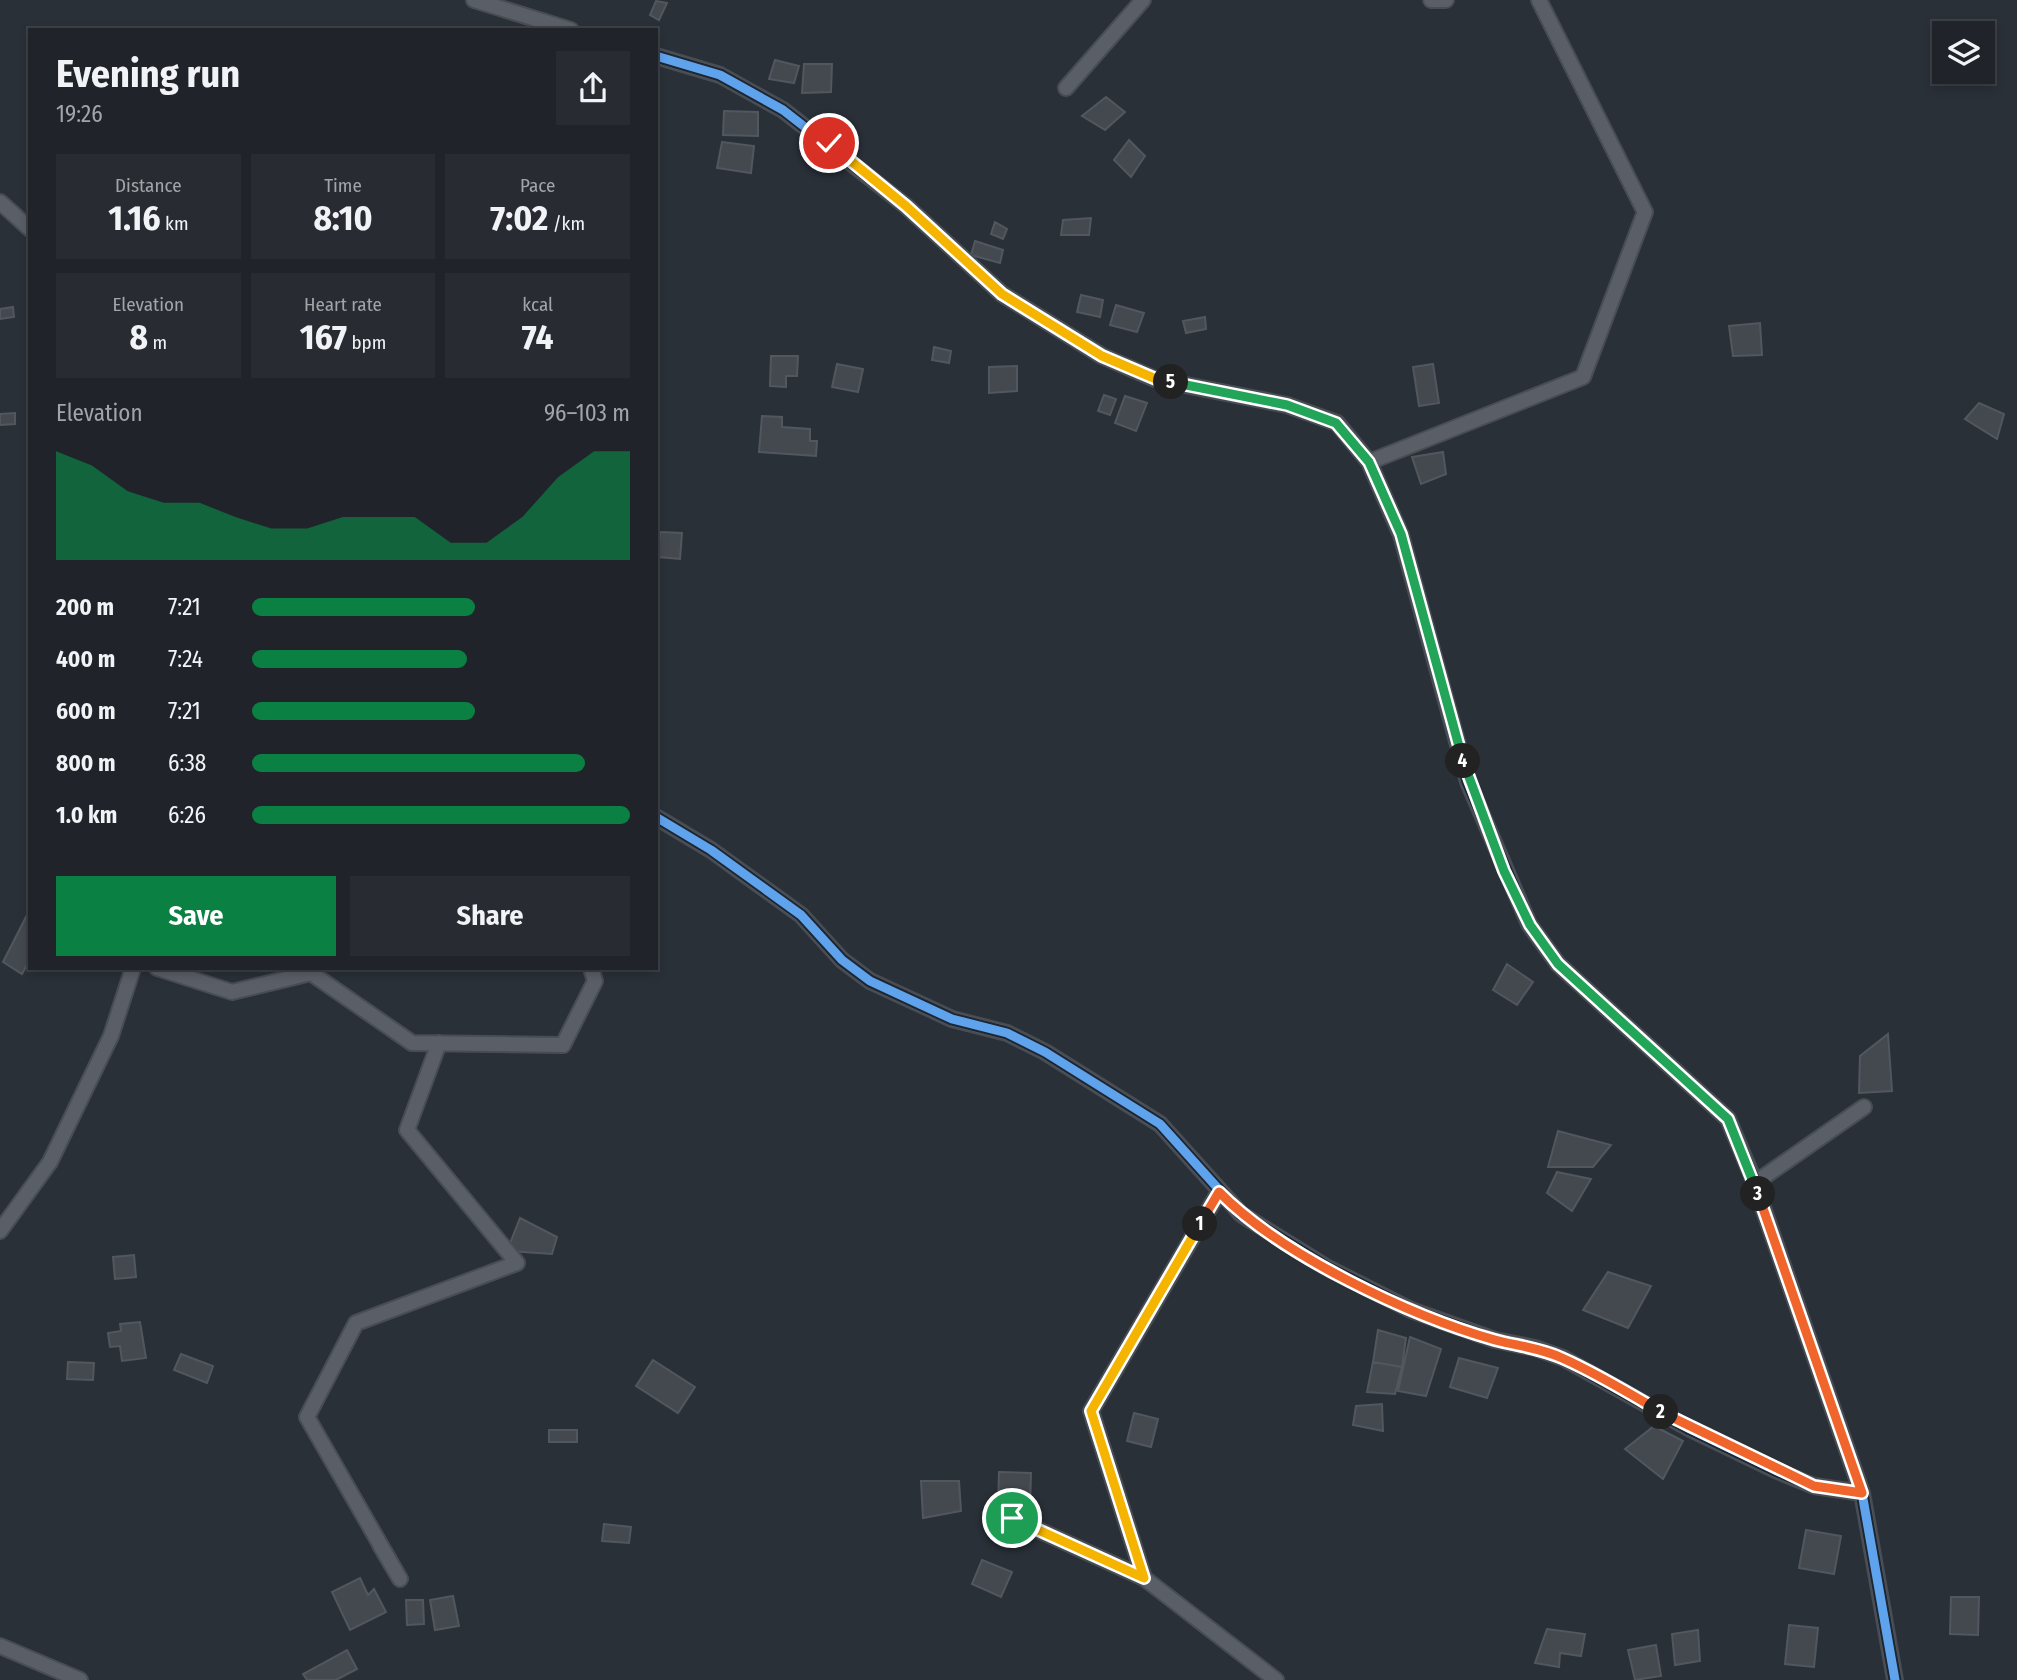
<!DOCTYPE html>
<meta charset="utf-8">
<style>
body{margin:0;font-family:"Fira Sans Condensed",sans-serif;background:#282c32;color:#f1f3f6;height:100vh;display:flex;flex-direction:column;font-size:26px;white-space:nowrap}
*{box-sizing:border-box;margin:0}
p{font-size:23px;color:#a2a4a8}
.icon{flex:none;width:38px;height:38px;fill:none;stroke:currentColor;stroke-width:2;stroke-linecap:round;stroke-linejoin:round}
.map{position:relative;flex:1;overflow:hidden}
.drawer{position:absolute;left:28px;top:28px;width:630px;height:942px;display:flex;flex-direction:column;background:#20242a;border-radius:0px;box-shadow:0 4px 10px #0003,0 0 0 2px #3d4147}
.drawer>*{flex:none}
.fabs{position:absolute;left:1932px;top:21px;display:grid;gap:14px}
.fabs a{display:grid;place-items:center;width:63px;height:63px;border-radius:0px;background:#20242a;box-shadow:0 4px 10px #0003,0 0 0 2px #3d4147;font-size:35px}
.pin{position:absolute;display:grid;place-items:center;width:60px;height:60px;color:#fff;margin:-30px;border:4px solid #fff;border-radius:50%;box-shadow:0 2px 7px #0007}
.km{position:absolute;width:35px;height:35px;margin:-18px;border-radius:50%;background:#222;color:#fff;font-size:19px;line-height:35px;text-align:center}
.round{display:grid;place-items:center;flex:none;width:74px;height:74px;border-radius:0px;background:#282c32}
.headline{display:flex;align-items:center;justify-content:space-between;height:119px;padding:0 28px}
h1{font-size:38px;font-weight:700;line-height:52px}
.metrics{display:grid;grid-template-columns:repeat(3,1fr);gap:10px;height:119px;padding:7px 28px}
.metrics div{display:grid;align-content:center;border-radius:0px;background:#282c32;text-align:center}
.metrics b{font-size:35px;font-weight:700}
.metrics small{font-size:19px;font-weight:400}
.metrics p{font-size:19px}
.chart{height:196px;padding:14px 28px}
.chart p{display:flex;justify-content:space-between}
.chart svg{width:100%;height:126px;margin-top:7px;fill:#0b8043;opacity:.7}
.cta{display:flex;gap:14px;margin-top:auto;padding:14px 28px}
.cta a{flex:1;height:80px;border-radius:0px;background:#0b8043;color:#fff;font-size:28px;font-weight:700;line-height:80px;text-align:center}
.cta a+a{background:#282c32;color:#f1f3f6}
ul{padding:0 28px;list-style:none;font-size:23px}
li{display:grid;grid-template-columns:112px 84px 1fr;align-items:center;height:52px}
li i{height:18px;border-radius:9px;background:#0b8043}
.map>svg:first-child{display:block}
.building{fill:#444950;stroke:#52575f;stroke-width:2}
.lines{fill:none;stroke-linecap:round;stroke-linejoin:round}
.street-casing{stroke:#484c53;stroke-width:18}
.street{stroke:#5a5e66;stroke-width:14}
.cycleway-casing{stroke:#1d2633;stroke-width:13}
.cycleway{stroke:#60a3ed;stroke-width:9}
.split-1-casing{stroke:#fff;stroke-width:14}
.split-2-casing{stroke:#fff;stroke-width:14}
.split-3-casing{stroke:#fff;stroke-width:14}
.split-4-casing{stroke:#fff;stroke-width:14}
.split-5-casing{stroke:#fff;stroke-width:14}
.split-6-casing{stroke:#fff;stroke-width:14}
.split-1{stroke:#f5b400;stroke-width:9}
.split-2{stroke:#f0652b;stroke-width:9}
.split-3{stroke:#f0652b;stroke-width:9}
.split-4{stroke:#22a559;stroke-width:9}
.split-5{stroke:#22a559;stroke-width:9}
.split-6{stroke:#f5b400;stroke-width:9}
</style>
<div class="map">
<svg width="2017" height="1680" viewBox="0 0 2017 1680">
<rect width="100%" height="100%" fill="#2a3038"/>
<path class="building" d="M656,1L667,3L659,20L650,15Z
M775,60L799,66L794,83L769,79Z
M804,64H832L831,92L802,93Z
M1106,97L1125,112L1105,130L1082,116Z
M724,111L758,112V136L723,135Z
M1129,140L1145,156L1131,177L1114,160Z
M722,142L754,146L751,173L717,168Z
M1091,218L1089,235H1061L1063,220Z
M995,222L1007,229L1003,239L991,234Z
M975,241L1003,250L1000,263L971,255Z
M1081,295L1103,300L1100,317L1077,312Z
M1116,305L1144,313L1137,332L1110,325Z
M13,307L14,317L0,319V309Z
M1205,317L1206,329L1186,333L1183,321Z
M1760,323L1762,355L1733,356L1729,326Z
M934,347L951,351L949,363L932,360Z
M771,356H798L797,376H786V387L770,386Z
M837,364L863,369L858,392L832,387Z
M1433,364L1439,403L1419,406L1413,367Z
M1017,366V391L989,393V367Z
M1104,395L1116,399L1110,415L1098,411Z
M1125,396L1147,403L1136,431L1115,423Z
M1979,403L2004,414L1997,439L1965,419Z
M15,413V424L0,425V414Z
M762,416L782,417V427L810,429V441H817L816,456L759,452Z
M1443,452L1446,474L1421,484L1412,457Z
M660,532L682,533L680,559L658,557Z
M30,909V959L22,974L3,962Z
M1507,964L1533,982L1517,1005L1493,990Z
M1888,1034L1892,1091L1859,1093L1860,1056Z
M1558,1131L1611,1145L1593,1167H1548Z
M1557,1172L1591,1179L1572,1211L1547,1193Z
M520,1218L557,1237L552,1254L507,1251Z
M134,1255L136,1277L115,1279L113,1257Z
M1608,1272L1651,1286L1628,1328L1583,1310Z
M140,1322L146,1358L122,1361L120,1346L110,1347L108,1333L121,1331L120,1324Z
M1378,1330L1406,1338L1402,1367L1373,1362Z
M1410,1337L1441,1349L1426,1396L1398,1391Z
M181,1354L213,1366L207,1383L174,1370Z
M1459,1358L1498,1368L1487,1398L1450,1387Z
M653,1360L695,1387L678,1413L636,1386Z
M68,1362L94,1363L93,1380L67,1379Z
M1373,1362L1402,1367L1395,1394L1367,1392Z
M1382,1404L1383,1431L1353,1425L1356,1406Z
M1134,1413L1158,1419L1151,1447L1127,1441Z
M1654,1426L1683,1441L1663,1479L1625,1449Z
M549,1430H577V1442H549Z
M999,1472L1031,1473L1030,1506H998Z
M921,1481H959L961,1511L923,1518Z
M604,1524L631,1527L629,1543L602,1541Z
M1806,1530L1841,1536L1834,1574L1799,1568Z
M982,1560L1012,1572L1001,1597L972,1584Z
M360,1578L368,1595L374,1589L386,1612L350,1630L332,1592Z
M453,1596L459,1626L435,1630L430,1600Z
M1951,1597H1979L1978,1635L1950,1634Z
M406,1600H423L424,1624L407,1625Z
M1789,1625L1818,1628L1814,1667L1785,1664Z
M1547,1629L1585,1634L1581,1656L1560,1653L1559,1667L1535,1663Z
M1698,1630L1700,1661L1675,1665L1672,1634Z
M1656,1645L1661,1676L1635,1680L1628,1650Z
M347,1650L357,1669L336,1680H307L303,1674Z"/>
<g class="lines">
<g class="street-casing">
<path id="street" d="M474,0L571,30
M1431,0H1446
M656,56L720,75L783,110L906,206L1002,294L1102,356L1155,379L1287,405L1337,423L1369,462L1401,535L1468,782L1529,924L1558,964L1728,1119L1752,1176L1862,1493L1895,1680
M1066,88L1143,0
M0,202L30,229
M1369,462L1583,377L1645,212L1539,0
M656,817L711,850L801,915L842,960L870,981L952,1019L1007,1033L1045,1052L1160,1124L1241,1214L1326,1267L1411,1310L1495,1340L1535,1348L1563,1358L1690,1429L1775,1470L1814,1486L1862,1493
M157,968L232,992L311,973L412,1043L563,1045L595,981L591,968
M1755,1183L1864,1107
M1219,1192L1091,1411L1144,1578L1276,1680
M0,1231L50,1162L111,1036L133,968
M1012,1518L1144,1578
M380,1545L400,1579L307,1417L356,1323L517,1263L407,1130L439,1043
M0,1646L80,1680"/>
</g>
<use href="#street" class="street"/>
<g class="cycleway-casing">
<path id="cycleway" d="M656,56L720,75L783,110L906,206L1002,294L1102,356L1155,379L1287,405L1337,423L1369,462L1401,535L1468,782L1529,924L1558,964L1728,1119L1752,1176L1862,1493L1895,1680
M656,817L711,850L801,915L842,960L870,981L952,1019L1007,1033L1045,1052L1160,1124L1241,1214L1326,1267L1411,1310L1495,1340L1535,1348L1563,1358L1690,1429L1775,1470L1814,1486L1862,1493"/>
</g>
<use href="#cycleway" class="cycleway"/>
</g>
<g class="lines">
<g class="split-1-casing">
<path id="split-1" d="M1012,1518L1144,1578L1091,1411L1200,1224"/>
</g>
<g class="split-2-casing">
<path id="split-2" d="M1200,1224L1219,1192C1281,1255 1410,1316 1495,1340C1518,1346 1540,1348 1562,1358C1596,1373 1629,1393 1661,1412"/>
</g>
<g class="split-3-casing">
<path id="split-3" d="M1661,1412L1814,1486L1862,1493L1758,1194"/>
</g>
<g class="split-4-casing">
<path id="split-4" d="M1463,761L1504,871L1530,925L1558,964L1728,1119L1758,1194"/>
</g>
<g class="split-5-casing">
<path id="split-5" d="M1171,382L1287,405L1336,423L1369,462L1401,534L1463,761"/>
</g>
<g class="split-6-casing">
<path id="split-6" d="M829,143L906,206L1002,294L1102,356L1156,379L1171,382"/>
</g>
<use href="#split-1" class="split-1"/>
<use href="#split-2" class="split-2"/>
<use href="#split-3" class="split-3"/>
<use href="#split-4" class="split-4"/>
<use href="#split-5" class="split-5"/>
<use href="#split-6" class="split-6"/>
</g>
</svg>
<div class="fabs">
<a><svg class="icon" aria-label="layers" viewBox="0 0 24 24"><path d="M12 4l9 5-9 5-9-5zM3 14l9 5 9-5"/></svg></a>
</div>
<div class="pin" style="left:1012px;top:1518px;background:#1e9e55"><svg class="icon" aria-label="arrive" viewBox="0 0 24 24"><path d="M6 21V4h12l-3 4 3 4H6"/></svg></div>
<div class="pin" style="left:829px;top:143px;background:#d93025"><svg class="icon" aria-label="check" viewBox="0 0 24 24"><path d="M5 12l5 5 9-10"/></svg></div>
<b class="km" style="left:1200px;top:1224px">1</b>
<b class="km" style="left:1661px;top:1412px">2</b>
<b class="km" style="left:1758px;top:1194px">3</b>
<b class="km" style="left:1463px;top:761px">4</b>
<b class="km" style="left:1171px;top:382px">5</b>
<section class="drawer">
<div class="headline"><div><h1>Evening run</h1><p>19:26</p></div><a class="round"><svg class="icon" aria-label="share" viewBox="0 0 24 24"><path d="M12 15V3M7 8l5-5 5 5M5 13v7h14v-7"/></svg></a></div>
<div class="metrics">
<div><p>Distance</p><b>1.16<small> km</small></b></div>
<div><p>Time</p><b>8:10</b></div>
<div><p>Pace</p><b>7:02<small> /km</small></b></div>
</div>
<div class="metrics">
<div><p>Elevation</p><b>8<small> m</small></b></div>
<div><p>Heart rate</p><b>167<small> bpm</small></b></div>
<div><p>kcal</p><b>74</b></div>
</div>
<div class="chart"><p><span>Elevation</span>96–103 m</p>
<svg viewBox="0 0 160 44" preserveAspectRatio="none"><path d="M0 44V6L10 11L20 20L30 24L40 24L50 29L60 33L70 33L80 29L90 29L100 29L110 38L120 38L130 29L140 15L150 6L160 6V44z"/></svg>
</div>
<ul>
<li><b>200 m</b>7:21<i style="width:59%"></i></li>
<li><b>400 m</b>7:24<i style="width:57%"></i></li>
<li><b>600 m</b>7:21<i style="width:59%"></i></li>
<li><b>800 m</b>6:38<i style="width:88%"></i></li>
<li><b>1.0 km</b>6:26<i style="width:100%"></i></li>
</ul>
<div class="cta"><a>Save</a><a>Share</a></div>
</section>
</div>
